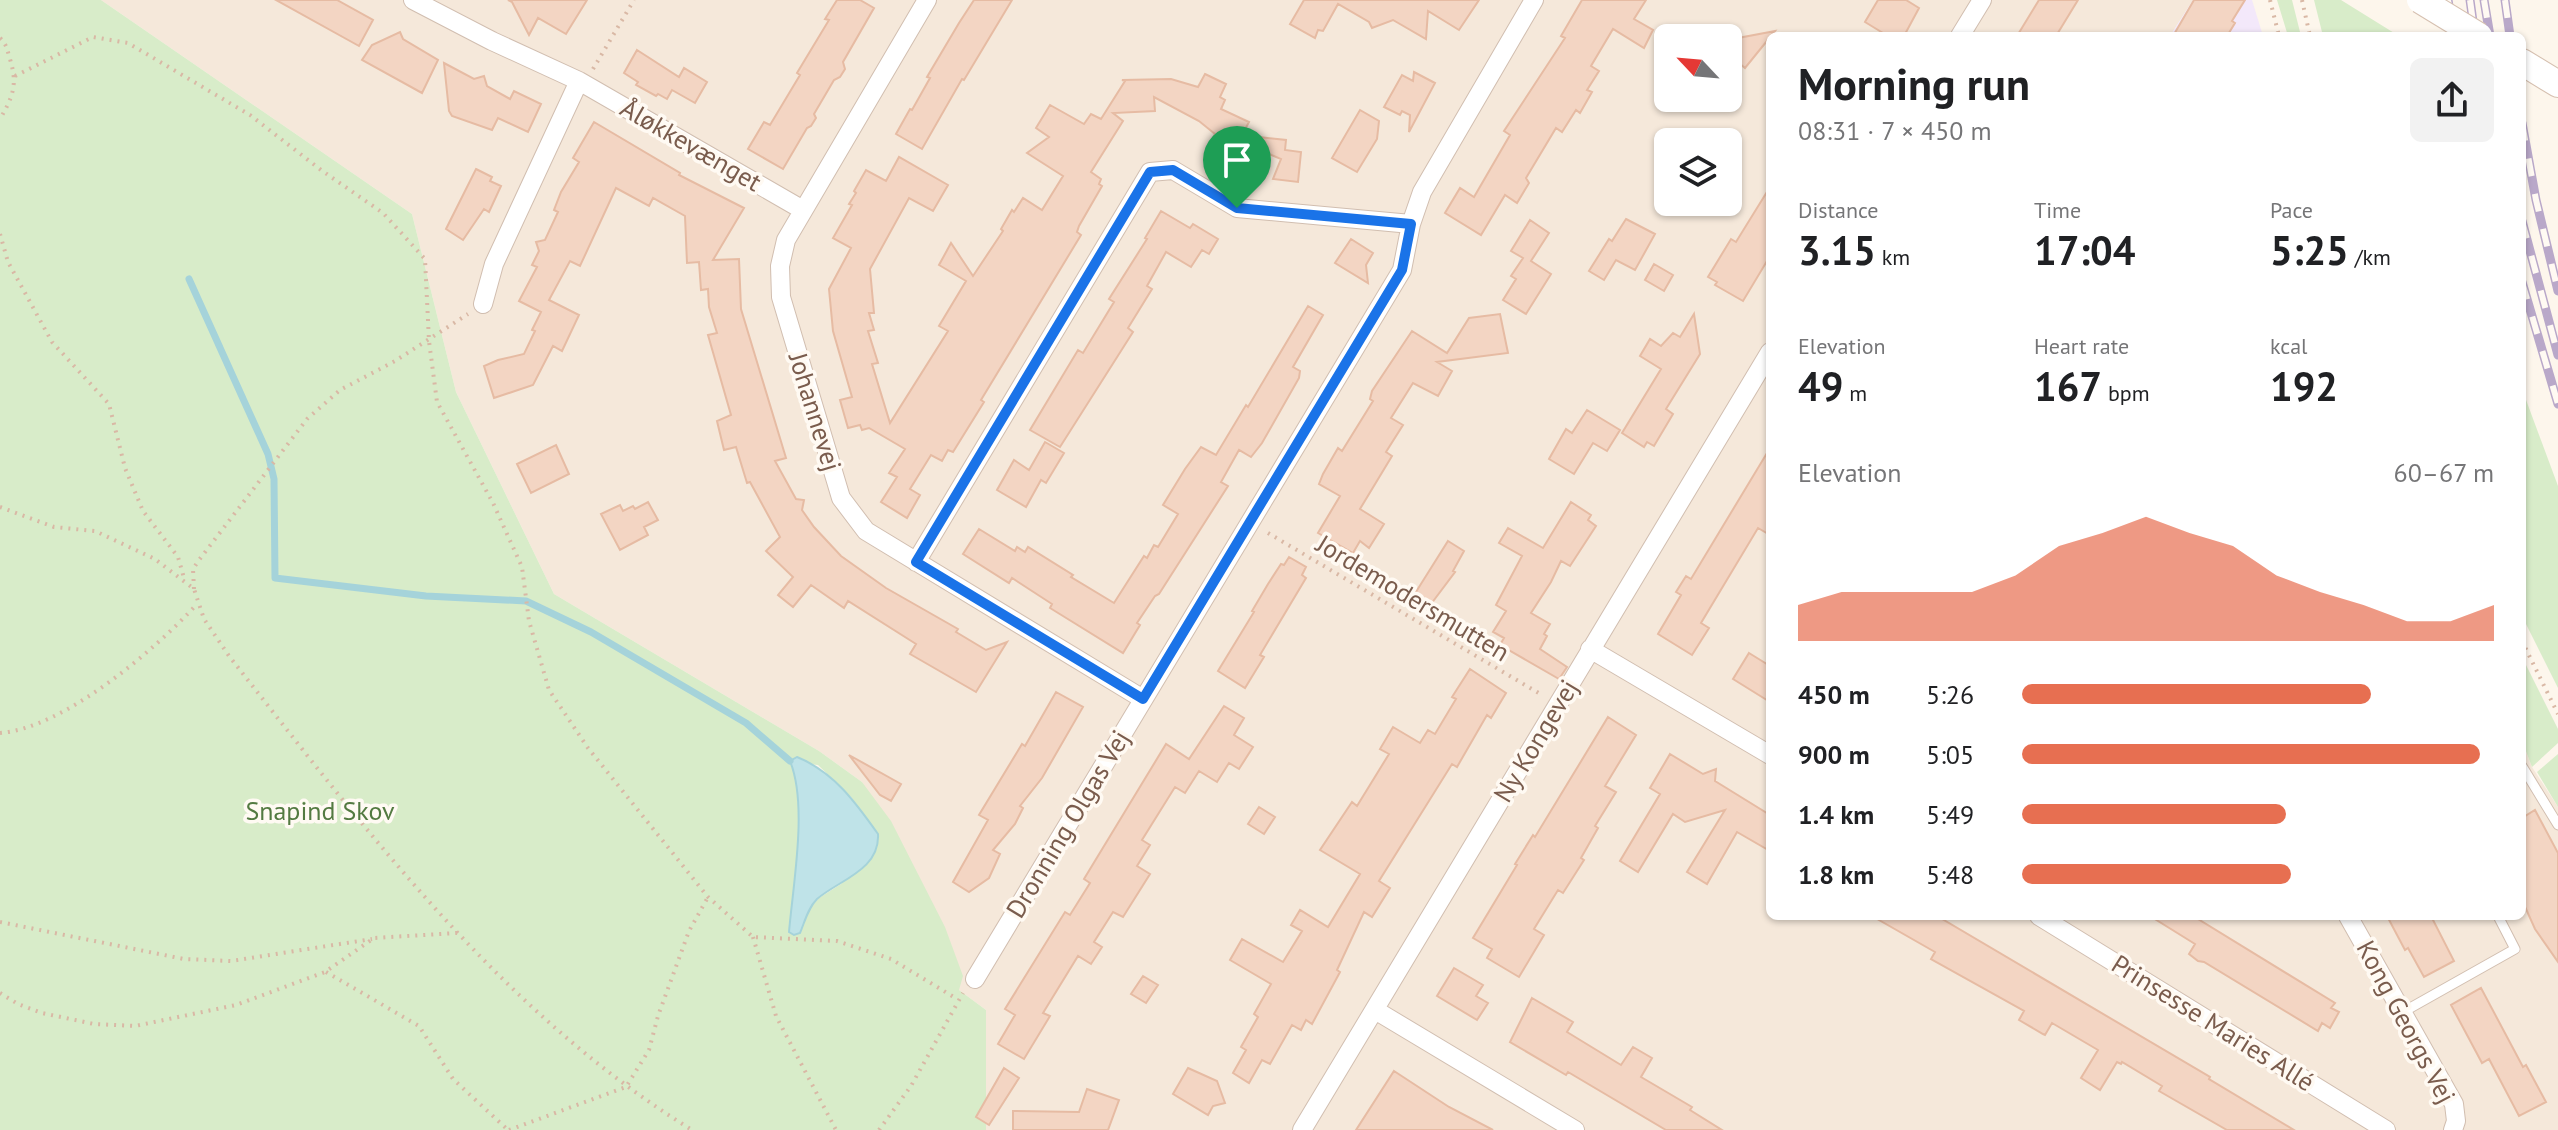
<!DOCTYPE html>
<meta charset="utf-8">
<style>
body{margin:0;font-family:"PT Sans",sans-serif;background:#f2f2f2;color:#202124;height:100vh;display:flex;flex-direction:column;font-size:30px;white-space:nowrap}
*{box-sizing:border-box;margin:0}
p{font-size:26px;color:#757577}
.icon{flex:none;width:44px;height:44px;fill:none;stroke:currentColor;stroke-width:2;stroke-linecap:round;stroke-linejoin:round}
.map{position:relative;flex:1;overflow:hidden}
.panel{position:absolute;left:1766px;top:32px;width:760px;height:888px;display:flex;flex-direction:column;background:#fff;border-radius:12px;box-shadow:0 2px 6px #0004}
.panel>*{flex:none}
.needle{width:52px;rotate:296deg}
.controls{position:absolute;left:1654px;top:24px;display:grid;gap:16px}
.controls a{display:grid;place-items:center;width:88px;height:88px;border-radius:12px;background:#fff;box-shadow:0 2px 6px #0004;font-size:40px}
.pin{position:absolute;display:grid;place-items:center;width:68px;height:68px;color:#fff;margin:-82px -34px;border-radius:50% 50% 50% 0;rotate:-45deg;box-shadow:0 0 8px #0007}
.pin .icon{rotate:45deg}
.round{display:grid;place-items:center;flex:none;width:84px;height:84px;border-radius:12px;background:#f2f2f2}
.headline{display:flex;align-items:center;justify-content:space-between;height:136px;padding:0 32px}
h1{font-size:44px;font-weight:800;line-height:60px}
.stats{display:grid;grid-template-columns:repeat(3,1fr);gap:12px;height:136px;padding:8px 32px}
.stats div{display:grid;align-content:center}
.stats b{font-size:40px;font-weight:800}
.stats small{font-size:22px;font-weight:400}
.stats p{font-size:22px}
.chart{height:224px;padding:16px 32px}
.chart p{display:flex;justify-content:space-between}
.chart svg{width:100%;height:144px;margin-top:8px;fill:#e76f51;opacity:.7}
ul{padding:0 32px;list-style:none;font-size:26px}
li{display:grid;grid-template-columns:128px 96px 1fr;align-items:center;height:60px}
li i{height:20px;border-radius:10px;background:#e76f51}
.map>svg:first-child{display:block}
.residential{fill:#f5e8da;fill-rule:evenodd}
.education{fill:#f3e8fa}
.green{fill:#d8ecc9;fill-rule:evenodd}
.water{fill:#bfe3e8;stroke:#a5d3da;stroke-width:2}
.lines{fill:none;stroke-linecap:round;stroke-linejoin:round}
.stream{stroke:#a5d3da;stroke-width:7}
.building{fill:#f3d5c3;stroke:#e6bba3;stroke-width:2}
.lane-casing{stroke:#d1beb0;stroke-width:11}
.street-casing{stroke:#d1beb0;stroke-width:20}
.secondary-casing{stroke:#d6c0b0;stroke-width:28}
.path{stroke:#d9b8a5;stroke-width:4;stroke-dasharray:2 6;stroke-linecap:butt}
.lane{stroke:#fff;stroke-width:9}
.street{stroke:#fff;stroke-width:18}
.secondary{stroke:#fff;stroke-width:26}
.rail-casing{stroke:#b9a8c9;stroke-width:9}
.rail{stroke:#fffaf3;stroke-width:6;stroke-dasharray:18;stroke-linecap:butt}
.secondary-bridge-casing{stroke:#d6c0b0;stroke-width:28;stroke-linecap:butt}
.secondary-bridge{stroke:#fff;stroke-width:26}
.route-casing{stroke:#fff;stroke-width:16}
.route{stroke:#1a73e8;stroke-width:10}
.labels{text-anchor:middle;stroke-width:7;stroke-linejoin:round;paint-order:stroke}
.street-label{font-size:26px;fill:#7a5c4d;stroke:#fffaf3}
.park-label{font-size:26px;fill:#537a41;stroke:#fffaf3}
</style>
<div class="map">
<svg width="2558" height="1130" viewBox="0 0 2558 1130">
<rect width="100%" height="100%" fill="#fdf6ec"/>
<path class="residential" d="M101,0H2193L2170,36H1770V916H2522V741L2532,767L2558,807V1130H986V1010L959,990L862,782L819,751L554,594L456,392L412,214ZM1668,38H1728V98H1668ZM1668,142H1728V202H1668Z"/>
<path class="education" d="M2193,0H2252L2263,36H2170Z"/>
<path class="green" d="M0,0H101L412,214L456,392L554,594L819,751L862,782L891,821L945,927L963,976L959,990L986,1010V1130H0ZM790,762L818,765L851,797L878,834L841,884L819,898L811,907L800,932H789C793,884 808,805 790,762Z
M2277,0H2292L2301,36H2288Z
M2314,0H2341L2399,36H2323Z
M2522,389L2558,486V688L2522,616Z
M2522,657L2558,729V743L2532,767L2522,741Z
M2558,754V807L2537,772Z"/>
<path class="water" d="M797,757C834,772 856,803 878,834C880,870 839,880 817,899C808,908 805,921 800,933L794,935L789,932C793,884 808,805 790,761Z"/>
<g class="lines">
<path class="stream" d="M189,279L268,454L274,479L275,578L426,596L526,601L591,632L746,723L790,761"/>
</g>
<path class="building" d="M276,0H337L373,20L359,46Z
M508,0H587L566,34L538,18L529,35L512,2Z
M837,0H860L874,8L843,62L845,69L840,77L834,80L814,114L816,118L811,126L807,128L783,169L748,149L764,122L770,125L800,75L797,73L829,20L825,19Z
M974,0H1012L964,80L962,79L922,149L896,134L910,109L912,110L930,78L927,77L959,23Z
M1304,0H1479L1459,30L1428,11L1426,39L1393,20L1372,28L1369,22L1338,4L1323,31L1318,30L1315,38L1290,24Z
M1582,0H1646L1634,19L1653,30L1644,48L1613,29L1591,66L1599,71L1587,90L1592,92L1580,113L1576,110L1562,132L1556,128L1526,178L1529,183L1517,203L1505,195L1481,235L1445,213L1460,188L1474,197L1510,135L1504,131L1565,38L1561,36Z
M1878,0H1906L1919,8L1904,36H1888L1865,22Z
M2039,0H2078L2056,36H2017Z
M2194,0H2245L2232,21L2235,23L2227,36H2173Z
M1775,31L1745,68L1728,54V47L1733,39Z
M400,32L403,39L438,60L422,93L362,60L372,45Z
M637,50L679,77L684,68L707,82L695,103L672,90L667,99L658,94L656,96L636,85L638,82L624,73Z
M444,63L474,79L484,76L487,86L510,99L514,91L541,104L528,132L498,118L492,130L452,116L449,111Z
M1414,72L1435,83L1409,132L1410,115L1402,111L1400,115L1384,107L1402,75L1413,81Z
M1205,74L1226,84L1220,97L1225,100L1221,109L1249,122L1242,135L1286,140L1285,150L1301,152L1298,182L1273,179L1281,159L1269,154L1258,171L1242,163L1234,165L1232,158L1209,146L1215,134L1199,121L1154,97L1155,111L1113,113L1123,121L1091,172L1101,179L1099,184L1102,186L1079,226L1077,232L1081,235L981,400L984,402L953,452L948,450L942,461L931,455L910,489L920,495L907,518L881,502L897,477L889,473L905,449L869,428L862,430L860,425L848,428L840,400L852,397L833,331L829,289L851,248L833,238L852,205L849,204L856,193L854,191L866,170L886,181L899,157L948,185L933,211L909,198L870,269L874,313H869L874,330L868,331L878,363L872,364L890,423L948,331L939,326L966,281L939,265L951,243L973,276L1003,231L1001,229L1012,210L1014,212L1023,198L1042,210L1063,176L1027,153L1049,137L1036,128L1050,105L1084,124L1091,114L1101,119L1125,81L1122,80L1171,79L1198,87Z
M1360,110L1379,121L1377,139L1357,172L1332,158Z
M594,122L680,173L679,175L744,208L713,260L739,259L741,309L786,458L775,461L796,499L804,500L802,510L814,527L841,556L886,588L958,629L956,632L986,650L1007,642L976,692L910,654L916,644L848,601L844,608L811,585L793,607L778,595L793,577L766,551L780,537L750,482L747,483L736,447L724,450L717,421L731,415L708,335L717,333L709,307L708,289L701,290L699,262L687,263L685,216L653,198L649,206L616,188L580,266L570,261L549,300L579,315L562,351L553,346L533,385L494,398L484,366L498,360L524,354L535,331L532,330L541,312L519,301L537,267L532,265L539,251L536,242L545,240L558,212L554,210L561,192L579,162L573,158Z
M476,169L492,177L490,181L501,186L489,212L484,209L463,240L446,229Z
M1770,187V256L1743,301L1715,285L1717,282L1708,277L1731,239L1736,242Z
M1161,211L1190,228L1193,224L1218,239L1209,254L1202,250L1191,267L1166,252L1147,286L1152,289L1128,328L1133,332L1060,447L1030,430L1078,350L1083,353L1114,302L1109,299L1147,239L1145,238Z
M1626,219L1655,234L1635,270L1616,260L1604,280L1589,271L1609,239L1612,241Z
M1530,220L1549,233L1531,261L1551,274L1526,314L1503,300L1516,279L1511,276L1523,258L1511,251Z
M1351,239L1373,253L1366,265L1368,283L1335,263Z
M1654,264L1673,275L1664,291L1645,280Z
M1308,306L1323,315L1293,367L1300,371L1299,378L1262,443L1251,457L1239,450L1221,482L1228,486L1159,594L1155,596L1137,623L1140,625L1123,653L1050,608L1052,604L1012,578L1009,583L963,554L979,529L1015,551L1017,547L1025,552L1028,547L1073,575L1071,577L1114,603L1144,556L1147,558L1154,545L1158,547L1178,514L1163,505L1185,469L1201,447L1216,455L1246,405L1248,407Z
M1500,314L1508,353L1437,362L1452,371L1438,396L1413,383L1391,418L1403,425L1386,452L1392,456L1360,509L1384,524L1369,548L1360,541L1353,553L1318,533L1340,496L1319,484L1323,474L1338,448L1342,451L1373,401L1370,399L1372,391L1412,331L1447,353L1469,318Z
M1694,314L1700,354L1666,409L1673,414L1654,446L1647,442L1644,447L1622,433L1661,369L1640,356L1650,339L1661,346L1673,333L1680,337Z
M1587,410L1620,430L1607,451L1593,443L1574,474L1549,459L1566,429L1572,433Z
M1045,442L1064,453L1046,483L1041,480L1026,507L997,490L1014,460L1029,470Z
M556,445L569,474L531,493L517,464Z
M1770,448V535L1758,528L1701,623L1709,628L1692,655L1658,634L1681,595L1676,592L1686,576L1691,579Z
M648,502L658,520L644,527L648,535L620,550L601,514L620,505L623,511L633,506L635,509Z
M1571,502L1591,515L1588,520L1596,526L1570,566L1561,561L1551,582L1531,613L1550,624L1544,634L1547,636L1540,649L1567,667L1559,679L1500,645L1504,638L1493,632L1506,611L1496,605L1522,556L1499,543L1508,528L1543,548Z
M1448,541L1464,551L1453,571L1455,572L1431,604L1414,595Z
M1289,557L1306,567L1302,575L1306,578L1260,655L1264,657L1245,688L1218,671L1254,612L1252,611L1268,584L1281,564L1284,565Z
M1749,653L1770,666V702L1733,679Z
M1470,669L1506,693L1491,718L1487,715L1457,767L1452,764L1379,881L1390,888L1372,917L1364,912L1337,970L1340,972L1312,1024L1306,1020L1301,1030L1292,1025L1270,1064L1262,1060L1249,1083L1233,1073L1246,1050L1241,1047L1258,1017L1254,1014L1271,984L1230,960L1242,939L1283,962L1302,931L1291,925L1300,910L1328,927L1360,874L1320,850L1352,802L1357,806L1389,754L1380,749L1393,727L1420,743L1428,730L1435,734L1456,699L1452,697Z
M1056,692L1083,707L1042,778L1020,806L1023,808L1015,824L993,850L1000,854L989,878L969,892L953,882L988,820L979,815L1022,744L1025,746Z
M1224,706L1244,718L1234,735L1253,747L1239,769L1229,763L1217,782L1199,771L1185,793L1175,787L1142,840L1150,845L1137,866L1150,874L1123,917L1113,912L1094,942L1102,947L1091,964L1078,956L1043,1013L1050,1016L1024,1059L998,1044L1015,1015L1005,1009L1065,912L1070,915L1090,883L1084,879L1166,744L1189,759Z
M1608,717L1636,735L1605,786L1616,792L1595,826L1598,828L1581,858L1584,860L1563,893L1558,890L1534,929L1544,935L1519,977L1487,958L1492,949L1473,938L1517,865L1515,864L1533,835L1535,837Z
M1670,754L1703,774L1716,769L1715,781L1770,815V851L1737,832L1707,884L1687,872L1725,810L1685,822L1673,814L1638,872L1620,861L1660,794L1650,788Z
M849,755L901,784L891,801L880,795Z
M1259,807L1275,817L1264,834L1248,824Z
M2535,810L2558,853V962L2535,929L2522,900V818Z
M1872,916H1937L2210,1077L2209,1079L2294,1130H2227L2159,1091L2162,1086L2122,1062L2121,1064L2117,1062L2100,1090L2081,1078L2098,1050L2052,1023L2045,1035L2043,1034L2019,1020L2024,1011L1931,959L1935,952Z
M2150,916H2193L2335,1003L2331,1008L2339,1012L2330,1028L2322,1023L2318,1031L2204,962L2198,961L2189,954L2195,944Z
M2387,916H2431L2454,961L2424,977L2408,948L2405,950Z
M1454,968L1483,985L1476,996L1488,1003L1477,1020L1437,996Z
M1143,976L1158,985L1146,1003L1131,994Z
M2481,988L2523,1067L2526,1065L2546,1102L2519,1116L2489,1059L2482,1063L2451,1005Z
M1532,998L1573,1022L1567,1032L1621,1065L1633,1047L1652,1058L1641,1077L1692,1107L1690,1110L1722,1130H1666L1568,1072L1566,1075L1510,1042Z
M1004,1068L1019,1078L989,1125L976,1117Z
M1188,1068L1217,1081L1225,1103L1213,1106L1208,1115L1173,1094Z
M1394,1071L1449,1107L1493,1130H1356Z
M1087,1089L1119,1100L1108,1130H1013V1111L1079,1112Z"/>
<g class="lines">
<g class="lane-casing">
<path id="lane" d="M2522,766L2558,825
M2403,1012L2515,949L2498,916"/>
</g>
<g class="street-casing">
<path id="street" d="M413,0L492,41L579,81L803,210
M927,0L786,240L780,266L781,297L841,498L866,531L1143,699
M1960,36L1982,0
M483,304L494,264L579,81
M916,562L1150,172L1173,170L1237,208L1411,224
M1590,649L1770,755
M2039,916L2386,1130
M2348,916L2454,1104L2456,1121L2453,1130
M975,979L1402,270L1411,224L1422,192L1534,0
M1375,1010L1575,1130
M1302,1130L1770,352"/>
</g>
<g class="secondary-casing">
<path id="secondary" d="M2522,62L2558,84"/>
</g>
<path class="path" d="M2270,0L2279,36
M2302,0L2310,36
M0,38C6,44 7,48 9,56C18,83 14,95 0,119
M593,69L634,0
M15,76L93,37L128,43L250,115L321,170L383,213L425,259L429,341L437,402L493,503L522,567L529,621L549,690L588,748L708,897L753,937L837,941L891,959L957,999
M0,234L8,262L52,342L109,404L125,468L143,511L178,557L184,578
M0,507L54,527L95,531L155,559L194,589L204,619L229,656C366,830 501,1012 692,1130
M1268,533L1542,695
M194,589L193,569L199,560L307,419L340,390L395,361L468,314
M2522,641L2558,714
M0,733C64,728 155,650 197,604
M0,922L184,959L231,961L372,939
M753,937L776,1016L836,1130
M326,972L419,1026L453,1079L508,1130
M0,993L18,1004L42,1013L94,1024L135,1026L236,1005L325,972L374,938L457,933
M509,1130L626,1087L649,1050L658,1016L689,931L708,897
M879,1130L911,1086L963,993"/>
<use href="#lane" class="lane"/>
<use href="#street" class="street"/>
<use href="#secondary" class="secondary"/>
<g class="rail-casing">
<path id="rail" d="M2448,0L2454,36
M2470,0L2475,36
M2484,0L2490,36
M2505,0L2510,36
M2522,123L2536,200L2558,291
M2522,221L2558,355
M2522,282L2558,404"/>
</g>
<use href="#rail" class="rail"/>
<g class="secondary-bridge-casing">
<path id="secondary-bridge" d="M2420,0L2479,36"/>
</g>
<use href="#secondary-bridge" class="secondary-bridge"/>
</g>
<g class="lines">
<g class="route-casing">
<path id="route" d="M1173,170L1237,208L1411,224L1402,270L1143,699L916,562L1150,172Z"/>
</g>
<use href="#route" class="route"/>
</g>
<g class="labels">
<g class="street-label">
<text transform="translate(691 145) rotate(30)" y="9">Åløkkevænget</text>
<text transform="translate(815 412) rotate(73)" y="9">Johannevej</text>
<text transform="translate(1413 598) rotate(31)" y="9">Jordemodersmutten</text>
<text transform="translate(1536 741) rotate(-59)" y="9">Ny Kongevej</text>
<text transform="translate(1068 824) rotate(-59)" y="9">Dronning Olgas Vej</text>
<text transform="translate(2406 1022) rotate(62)" y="9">Kong Georgs Vej</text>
<text transform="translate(2213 1023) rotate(32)" y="9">Prinsesse Maries Allé</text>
</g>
<g class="park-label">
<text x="320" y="820">Snapind Skov</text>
</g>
</g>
</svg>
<div class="controls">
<a><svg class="needle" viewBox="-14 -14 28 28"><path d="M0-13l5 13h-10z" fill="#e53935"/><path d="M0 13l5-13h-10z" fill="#757577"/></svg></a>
<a><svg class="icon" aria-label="layers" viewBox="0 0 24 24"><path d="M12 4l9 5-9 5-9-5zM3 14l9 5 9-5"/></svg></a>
</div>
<div class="pin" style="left:1237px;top:208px;background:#1e9e55"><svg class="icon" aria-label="arrive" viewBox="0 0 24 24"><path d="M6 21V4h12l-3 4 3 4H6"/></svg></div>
<section class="panel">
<div class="headline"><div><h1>Morning run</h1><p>08:31 · 7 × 450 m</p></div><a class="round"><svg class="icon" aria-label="share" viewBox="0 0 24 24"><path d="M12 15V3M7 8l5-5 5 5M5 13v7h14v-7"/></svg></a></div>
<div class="stats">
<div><p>Distance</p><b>3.15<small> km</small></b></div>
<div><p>Time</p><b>17:04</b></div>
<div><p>Pace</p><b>5:25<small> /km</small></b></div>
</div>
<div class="stats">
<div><p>Elevation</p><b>49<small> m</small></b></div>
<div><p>Heart rate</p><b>167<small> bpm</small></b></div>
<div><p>kcal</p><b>192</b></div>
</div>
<div class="chart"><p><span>Elevation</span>60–67 m</p>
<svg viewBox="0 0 160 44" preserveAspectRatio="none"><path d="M0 44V33L10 29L20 29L30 29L40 29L50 24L60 15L70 11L80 6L90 11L100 15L110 24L120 29L130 33L140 38L150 38L160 33V44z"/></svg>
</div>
<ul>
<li><b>450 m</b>5:26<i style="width:74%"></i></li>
<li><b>900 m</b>5:05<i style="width:97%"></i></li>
<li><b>1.4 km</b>5:49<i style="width:56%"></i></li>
<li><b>1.8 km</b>5:48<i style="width:57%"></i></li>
</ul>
</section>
</div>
